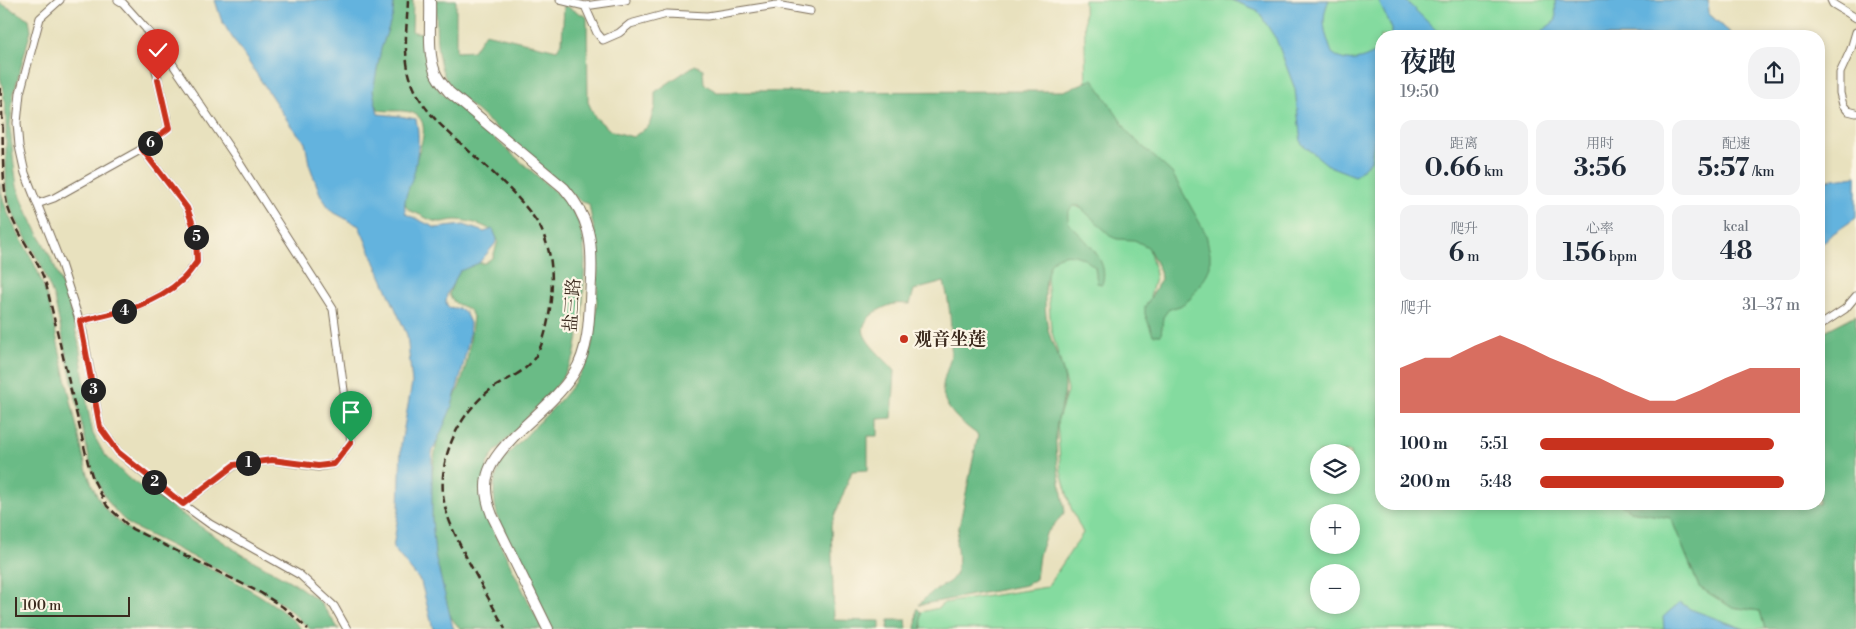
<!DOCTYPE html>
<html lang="zh">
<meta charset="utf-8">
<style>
body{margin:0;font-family:"Libre Bodoni","Noto Serif SC",serif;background:#f2f2f3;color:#1f2937;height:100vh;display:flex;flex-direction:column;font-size:19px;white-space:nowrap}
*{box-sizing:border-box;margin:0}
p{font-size:16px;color:#747a83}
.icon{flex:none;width:28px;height:28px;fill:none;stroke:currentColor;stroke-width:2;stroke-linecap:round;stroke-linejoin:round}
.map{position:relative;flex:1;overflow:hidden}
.side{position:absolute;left:1375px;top:30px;width:450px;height:480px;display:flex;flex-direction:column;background:#fff;border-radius:20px;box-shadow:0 2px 8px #0003}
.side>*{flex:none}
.fabs{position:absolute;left:1310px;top:444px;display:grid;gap:10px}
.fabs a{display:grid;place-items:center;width:50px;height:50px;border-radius:50%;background:#fff;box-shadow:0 2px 8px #0003;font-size:25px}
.scale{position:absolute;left:15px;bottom:12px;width:115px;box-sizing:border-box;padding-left:5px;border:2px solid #3b2a1e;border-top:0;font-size:14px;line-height:18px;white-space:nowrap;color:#3b2a1e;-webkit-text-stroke:4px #fcf5e5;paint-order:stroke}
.pin{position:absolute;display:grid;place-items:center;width:42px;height:42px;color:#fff;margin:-51px -21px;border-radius:50% 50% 50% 0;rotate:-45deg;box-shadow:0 0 5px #0007}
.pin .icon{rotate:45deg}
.km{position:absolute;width:25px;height:25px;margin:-12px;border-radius:50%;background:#222;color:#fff;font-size:14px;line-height:25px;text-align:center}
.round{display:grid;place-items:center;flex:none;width:52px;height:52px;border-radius:20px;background:#f2f2f3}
.overview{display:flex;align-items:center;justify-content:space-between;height:85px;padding:0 25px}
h1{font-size:28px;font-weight:700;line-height:38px}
.metrics{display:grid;grid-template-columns:repeat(3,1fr);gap:8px;height:85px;padding:5px 25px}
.metrics div{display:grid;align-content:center;border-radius:12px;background:#f2f2f3;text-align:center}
.metrics b{font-size:25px;font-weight:700}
.metrics small{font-size:14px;font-weight:400}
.metrics p{font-size:14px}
.chart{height:140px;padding:10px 25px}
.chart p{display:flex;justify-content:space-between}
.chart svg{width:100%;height:90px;margin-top:5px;fill:#c8321e;opacity:.7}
ul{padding:0 25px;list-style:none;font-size:16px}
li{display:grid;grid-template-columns:80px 60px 1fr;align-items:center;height:38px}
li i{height:12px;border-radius:6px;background:#c8321e}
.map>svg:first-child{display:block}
.green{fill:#84db9f;stroke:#60825e;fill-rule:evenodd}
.forest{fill:#6bbb86;stroke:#537252}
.water{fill:#64b3de;stroke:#506e7e}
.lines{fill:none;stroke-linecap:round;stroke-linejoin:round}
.minor-casing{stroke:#786a56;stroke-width:9}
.secondary-casing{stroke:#786a56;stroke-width:12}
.minor{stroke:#fff;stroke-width:7}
.secondary{stroke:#fff;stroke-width:10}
.rail{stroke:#3b2a1e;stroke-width:2.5;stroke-dasharray:8 4;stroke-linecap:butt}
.route-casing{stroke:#fff;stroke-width:10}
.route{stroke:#c8321e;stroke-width:6}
.poi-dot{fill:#c8321e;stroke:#fcf5e5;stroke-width:2}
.labels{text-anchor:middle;stroke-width:4.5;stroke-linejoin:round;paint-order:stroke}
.street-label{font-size:18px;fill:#3b2a1e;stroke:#fcf5e5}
.poi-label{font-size:18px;font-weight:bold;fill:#3b2a1e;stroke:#fcf5e5;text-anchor:start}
</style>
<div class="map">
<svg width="1856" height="629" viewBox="0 0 1856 629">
<rect width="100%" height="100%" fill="#fcf5e5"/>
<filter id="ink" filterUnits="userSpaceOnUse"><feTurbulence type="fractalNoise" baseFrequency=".02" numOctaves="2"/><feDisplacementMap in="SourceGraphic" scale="10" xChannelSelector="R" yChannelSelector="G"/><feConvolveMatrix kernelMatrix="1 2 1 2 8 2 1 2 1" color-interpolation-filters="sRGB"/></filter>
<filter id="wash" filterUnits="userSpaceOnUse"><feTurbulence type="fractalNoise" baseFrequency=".0096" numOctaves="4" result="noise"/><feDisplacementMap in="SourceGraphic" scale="20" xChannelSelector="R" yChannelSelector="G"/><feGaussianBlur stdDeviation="1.12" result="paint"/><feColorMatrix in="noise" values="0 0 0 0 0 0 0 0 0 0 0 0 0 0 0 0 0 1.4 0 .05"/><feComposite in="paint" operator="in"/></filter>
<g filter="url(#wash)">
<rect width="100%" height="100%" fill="#e8e1be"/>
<path class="green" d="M1084,0H1708L1709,14L1734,36H1381V504H1620L1631,511L1671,518L1699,587L1731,607L1760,611L1765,629H922L921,612L938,608L944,603L1047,587L1083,533L1071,508L1061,472L1057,422L1068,389L1051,329L1046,264L1069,202L1148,245L1156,274L1149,301L1185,295L1086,93ZM1319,452H1351V485H1319ZM1319,512H1351V545H1319ZM1319,572H1351V605H1319Z"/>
<path class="forest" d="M391,0H413L412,32L426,33C426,55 427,72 440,91L567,202L578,220L583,238L585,260L582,316L574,357L559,383L494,453L487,464L488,519L542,629H461C447,618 442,594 439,577C429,528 427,479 440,430C444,414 453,402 459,388C468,366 470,340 473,317C468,302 455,310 449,294L458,270L475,263H485L493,257L498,241C496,237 494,233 492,231C483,224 466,220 455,220C450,220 445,222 440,222C432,222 425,217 418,214C414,212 408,211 406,206C395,184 444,127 413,113C403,109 389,112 379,110L372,98L373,80Z
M436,0H456V52L473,51L485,33L557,50L562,42L564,5L587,17L588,102L595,117L611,131L633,137L649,126L655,106V92L695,65L703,69L704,84L717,92L1064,91L1093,79L1130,135L1172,173L1206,234L1210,254V267L1205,278L1190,299L1180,306L1169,309L1163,317L1161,335H1153L1145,314V307L1161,279L1160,271L1148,247L1134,240L1117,239L1112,237L1079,206H1073C1067,212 1067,216 1069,223C1083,239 1111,260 1102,284L1097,283L1095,267C1085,259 1074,251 1060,256C1050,259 1048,270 1046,280C1044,297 1045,316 1049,333C1054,350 1064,366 1065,384C1066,400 1056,416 1056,432C1055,459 1061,486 1065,512L1046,534L1039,555L1036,579L1026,585L919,605C942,576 964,593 956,542L978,435C962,423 941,408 943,386C944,374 951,363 951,352C952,329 950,304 944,282L914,290L910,304C905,304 899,303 894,304C881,307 855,321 866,338C873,350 886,360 895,371L892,418L878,419V436H868V470L852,471L831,525L834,620L880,621V629H552L499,522C495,507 491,490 497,474C501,459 513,449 524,438C546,414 575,390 588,358C597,335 599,274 597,249C596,234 591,219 589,204L580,201L453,90C433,65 437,31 436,0Z
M0,3L29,19L31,30L13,96L10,128L14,165L17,186L28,214L52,260L68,301L79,344L88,410L93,434L104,454L128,478L243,555L295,584L319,601L339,629H310L285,606L260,590L131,526C109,508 99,489 90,462L54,298L41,265L16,220L10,206L6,190V116L3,90L0,76Z
M0,183C3,212 19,234 32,259C39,273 44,288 49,303L85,464C91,485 99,505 116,520C132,534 153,542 172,551C218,573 266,592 302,629H0Z
M1856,315V629H1765L1760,611L1731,607L1699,587L1671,518L1631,511L1620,504H1819V334Z
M917,608L921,612L922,629H916Z
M889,620H906L907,629H888Z"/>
<path class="water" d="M215,0H394L393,15L381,49L373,91L378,114L399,116L416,119C420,138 418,151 415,169C412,184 401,199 406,214L436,228L464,225L484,232L493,229L497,239L495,244L479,263L460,271L447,294L446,302L448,307L460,309L465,312L470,323L469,338L461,375L451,409L432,453V519L435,555L453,627L455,629H433L421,582L393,548L399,509L401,444L412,383L407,335L359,226L331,211L320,194L309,164L305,142L291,126L228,31L221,19Z
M1231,0H1329C1320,20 1325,33 1332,53C1336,56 1342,60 1347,60C1357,62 1374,55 1381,48V97L1371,161L1355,176L1329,166L1301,143L1295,89L1276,39L1257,10Z
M1378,0H1405L1440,34L1445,36H1392V29Z
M1555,0H1708L1709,14L1734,36H1536L1556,20Z
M1856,176V218L1831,235L1819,247V181Z
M1680,602L1690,609L1745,629H1664L1663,617Z"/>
</g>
<g filter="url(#ink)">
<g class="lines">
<g class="minor-casing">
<path id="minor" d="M60,0L40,18L20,93L17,123L19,146L25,173L61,264L83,332L100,427L118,452L163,490L210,524L300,575L334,606L347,629
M118,0L123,3L157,41L235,156L333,309L351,442L334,464L318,467L272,460L235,465L183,504
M560,0L585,6L626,0
M1831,0L1833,4L1856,18
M585,6L597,33L603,40L619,33L630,24L667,14L707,16L776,5L810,11
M1856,32L1851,49L1840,73V93L1843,105L1848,111L1856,113
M37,204L54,198L142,149L169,128L147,31
M79,321C115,313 154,306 182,280C188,275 192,268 197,262L196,233L187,208L142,149
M1819,326L1845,309L1856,296"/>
</g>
<g class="secondary-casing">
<path id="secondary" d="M430,0C431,23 427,51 435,72C438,80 444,86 449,92L564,188C590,218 593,242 591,280C589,311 591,346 574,373C561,394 534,417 516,434C491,460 477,478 492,515L548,629"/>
</g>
<use href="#minor" class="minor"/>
<use href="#secondary" class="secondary"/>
<path class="rail" d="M408,0C407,26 402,57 412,83C421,107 439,124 458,141C485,166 516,191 537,222C543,230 548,247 550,257C555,283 550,338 533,360C523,374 504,380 490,390C454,418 433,470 447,514C453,532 462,549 471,566C482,587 494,608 505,629
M0,88C5,126 0,167 7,204C15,233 37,256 46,284L88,463L93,479L107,506L132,529L261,593L283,607L308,629"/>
</g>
</g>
<g class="lines" filter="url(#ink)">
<g class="route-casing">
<path id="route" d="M158,80L169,128L142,149L187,208L196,233L197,262C192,268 188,275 182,280C154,306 115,313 80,321L100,427L118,452L183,504L234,465L272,460L318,466L334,464L351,442"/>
</g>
<use href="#route" class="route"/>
</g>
<circle class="poi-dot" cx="904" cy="339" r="5"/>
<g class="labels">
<g class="street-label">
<text transform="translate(572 305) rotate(-86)" y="6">盐三路</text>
</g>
<g class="poi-label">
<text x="914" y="345">观音坐莲</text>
</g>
</g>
</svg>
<div class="fabs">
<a><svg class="icon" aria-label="layers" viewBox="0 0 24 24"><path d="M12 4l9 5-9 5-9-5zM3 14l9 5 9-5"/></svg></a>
<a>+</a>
<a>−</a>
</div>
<div class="scale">100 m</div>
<div class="pin" style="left:351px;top:442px;background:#1e9e55"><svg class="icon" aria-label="arrive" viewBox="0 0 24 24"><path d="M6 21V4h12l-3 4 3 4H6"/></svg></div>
<div class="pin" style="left:158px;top:80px;background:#d93025"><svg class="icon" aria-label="check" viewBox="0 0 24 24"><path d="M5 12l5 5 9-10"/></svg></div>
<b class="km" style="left:248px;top:463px">1</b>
<b class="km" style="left:154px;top:482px">2</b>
<b class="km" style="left:93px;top:390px">3</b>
<b class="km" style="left:124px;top:311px">4</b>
<b class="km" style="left:196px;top:237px">5</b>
<b class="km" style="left:150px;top:143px">6</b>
<section class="side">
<div class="overview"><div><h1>夜跑</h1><p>19:50</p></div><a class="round"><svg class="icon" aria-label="share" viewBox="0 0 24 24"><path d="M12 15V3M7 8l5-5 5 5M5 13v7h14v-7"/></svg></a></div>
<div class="metrics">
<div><p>距离</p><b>0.66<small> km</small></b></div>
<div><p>用时</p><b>3:56</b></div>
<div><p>配速</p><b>5:57<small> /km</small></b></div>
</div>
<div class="metrics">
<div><p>爬升</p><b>6<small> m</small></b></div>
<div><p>心率</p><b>156<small> bpm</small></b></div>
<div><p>kcal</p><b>48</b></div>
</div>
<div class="chart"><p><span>爬升</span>31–37 m</p>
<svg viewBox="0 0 160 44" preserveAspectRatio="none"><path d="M0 44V22L10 17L20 17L30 11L40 6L50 11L60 17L70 22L80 27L90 33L100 38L110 38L120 33L130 27L140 22L150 22L160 22V44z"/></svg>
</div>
<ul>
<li><b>100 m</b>5:51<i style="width:90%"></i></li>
<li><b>200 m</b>5:48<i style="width:94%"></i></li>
</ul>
</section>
</div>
